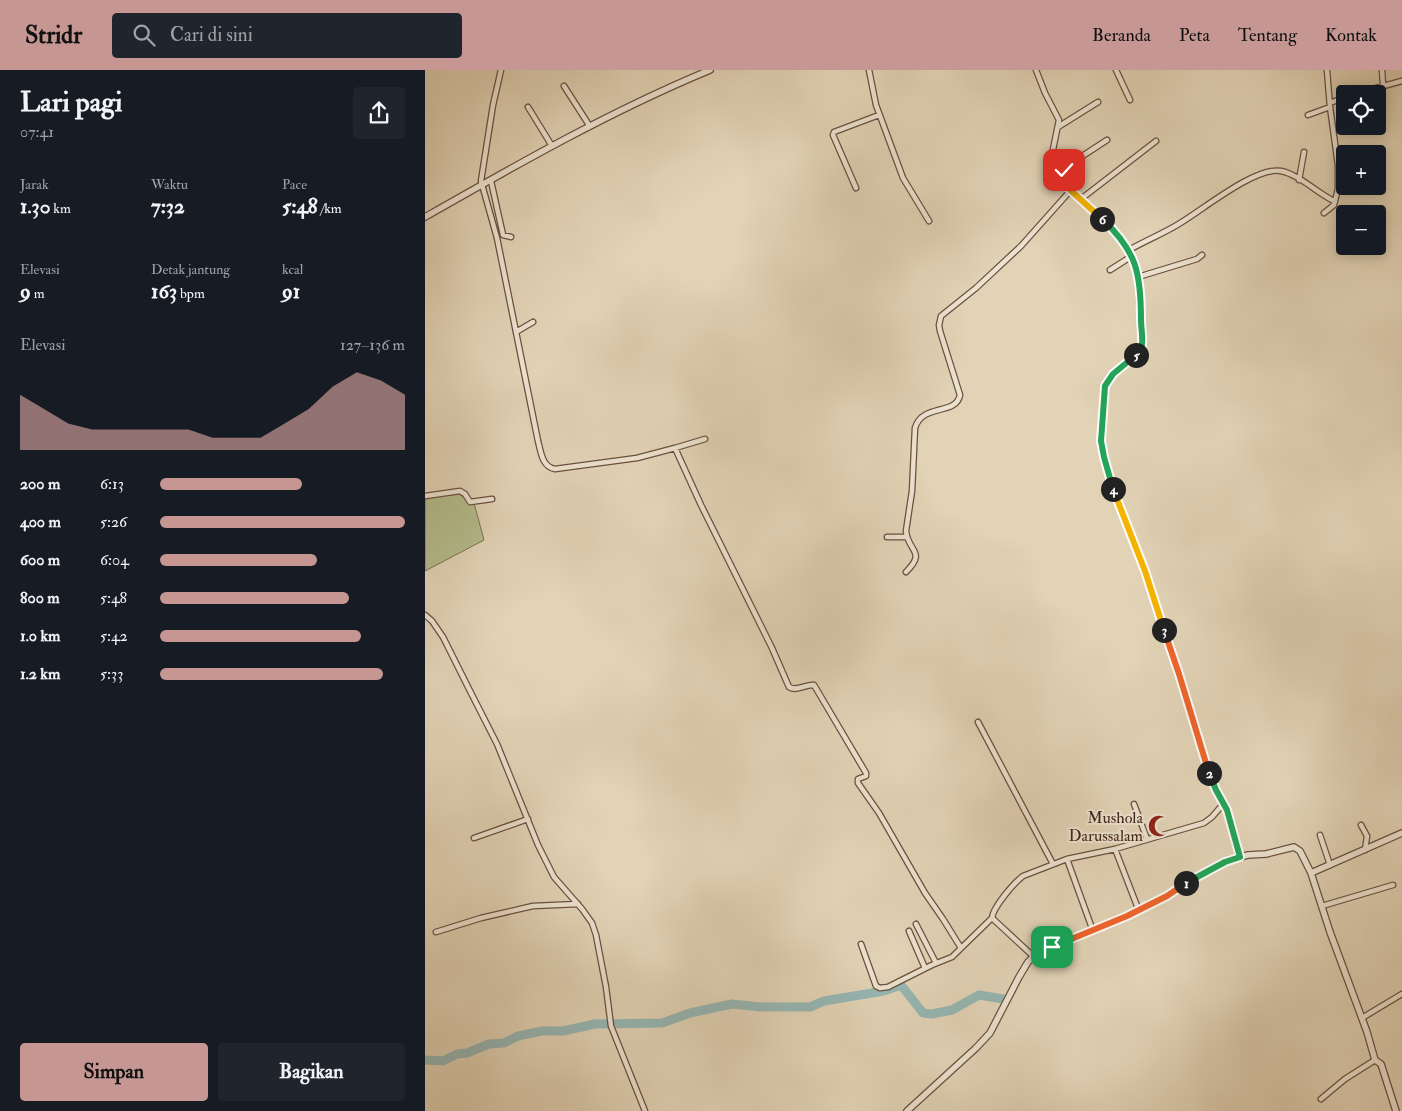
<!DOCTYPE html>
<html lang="id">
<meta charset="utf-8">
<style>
body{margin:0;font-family:"IM FELL Double Pica",serif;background:#20242c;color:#f1f3f6;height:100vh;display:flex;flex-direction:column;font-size:19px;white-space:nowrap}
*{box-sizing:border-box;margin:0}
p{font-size:16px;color:#9ea1a6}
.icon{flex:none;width:28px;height:28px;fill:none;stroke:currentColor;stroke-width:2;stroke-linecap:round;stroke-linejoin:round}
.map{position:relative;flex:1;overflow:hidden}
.panel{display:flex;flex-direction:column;background:#171b24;width:425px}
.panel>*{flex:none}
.buttons{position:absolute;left:911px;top:15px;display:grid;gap:10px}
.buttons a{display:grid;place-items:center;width:50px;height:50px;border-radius:5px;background:#171b24;box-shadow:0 2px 12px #0003;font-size:25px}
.pin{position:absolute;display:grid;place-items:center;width:42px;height:42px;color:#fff;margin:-21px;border-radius:10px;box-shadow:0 2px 8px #0006}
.km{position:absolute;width:25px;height:25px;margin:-12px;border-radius:50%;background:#222;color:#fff;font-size:14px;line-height:25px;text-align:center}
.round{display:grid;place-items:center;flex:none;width:52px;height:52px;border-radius:5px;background:#20242c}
.summary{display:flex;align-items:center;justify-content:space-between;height:85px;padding:0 20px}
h1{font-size:28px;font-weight:800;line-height:38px}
.metrics{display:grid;grid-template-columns:repeat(3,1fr);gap:8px;height:85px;padding:5px 20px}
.metrics div{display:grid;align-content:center}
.metrics b{font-size:21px;font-weight:800}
.metrics small{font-size:14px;font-weight:400}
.metrics p{font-size:14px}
.chart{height:140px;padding:10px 20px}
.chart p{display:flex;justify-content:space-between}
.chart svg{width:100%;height:90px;margin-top:5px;fill:#c59692;opacity:.7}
.primary-button{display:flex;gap:10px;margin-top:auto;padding:10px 20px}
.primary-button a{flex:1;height:58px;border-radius:5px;background:#c59692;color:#111;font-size:20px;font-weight:800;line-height:58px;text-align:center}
.primary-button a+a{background:#20242c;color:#f1f3f6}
ul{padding:0 20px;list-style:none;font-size:16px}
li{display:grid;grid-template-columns:80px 60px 1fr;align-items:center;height:38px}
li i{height:12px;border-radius:6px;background:#c59692}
header{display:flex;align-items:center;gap:30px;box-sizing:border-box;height:70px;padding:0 25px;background:#c59692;color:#111}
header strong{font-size:24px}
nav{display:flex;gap:28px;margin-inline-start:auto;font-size:18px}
.search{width:350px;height:45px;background:#20242c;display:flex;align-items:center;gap:12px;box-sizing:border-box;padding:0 18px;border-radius:5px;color:#9ea1a6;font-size:19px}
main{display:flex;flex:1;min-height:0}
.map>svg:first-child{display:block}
.green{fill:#b4bc8d;stroke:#7b7052}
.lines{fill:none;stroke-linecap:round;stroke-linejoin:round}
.river{stroke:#96b7b4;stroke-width:9}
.minor-casing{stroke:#6a503f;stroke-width:7}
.tertiary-casing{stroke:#6a503f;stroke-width:8}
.minor{stroke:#ece2d0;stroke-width:4.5}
.tertiary{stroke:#ece2d0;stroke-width:5.5}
.split-1-casing{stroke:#fff;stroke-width:10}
.split-2-casing{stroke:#fff;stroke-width:10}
.split-3-casing{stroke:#fff;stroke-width:10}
.split-4-casing{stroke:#fff;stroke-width:10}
.split-5-casing{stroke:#fff;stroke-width:10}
.split-6-casing{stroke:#fff;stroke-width:10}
.split-7-casing{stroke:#fff;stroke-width:10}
.split-1{stroke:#f0652b;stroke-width:6}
.split-2{stroke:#22a559;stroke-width:6}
.split-3{stroke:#f0652b;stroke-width:6}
.split-4{stroke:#f5b400;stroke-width:6}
.split-5{stroke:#22a559;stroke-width:6}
.split-6{stroke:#22a559;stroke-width:6}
.split-7{stroke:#f5b400;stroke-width:6}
.labels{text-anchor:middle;stroke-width:4;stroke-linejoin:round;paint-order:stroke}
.poi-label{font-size:16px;fill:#422417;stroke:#ece2d0;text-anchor:end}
</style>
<header>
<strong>Stridr</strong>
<div class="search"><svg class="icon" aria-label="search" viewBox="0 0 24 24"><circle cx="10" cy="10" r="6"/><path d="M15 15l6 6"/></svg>Cari di sini</div>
<nav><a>Beranda</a><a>Peta</a><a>Tentang</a><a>Kontak</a></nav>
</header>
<main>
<section class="panel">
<div class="summary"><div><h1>Lari pagi</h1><p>07:41</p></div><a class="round"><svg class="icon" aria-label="share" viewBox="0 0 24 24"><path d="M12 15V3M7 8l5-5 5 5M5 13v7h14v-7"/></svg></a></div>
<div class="metrics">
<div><p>Jarak</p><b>1.30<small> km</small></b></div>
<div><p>Waktu</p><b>7:32</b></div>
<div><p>Pace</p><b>5:48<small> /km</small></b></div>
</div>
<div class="metrics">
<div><p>Elevasi</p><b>9<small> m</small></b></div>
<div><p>Detak jantung</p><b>163<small> bpm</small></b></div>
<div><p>kcal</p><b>91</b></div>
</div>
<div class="chart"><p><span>Elevasi</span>127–136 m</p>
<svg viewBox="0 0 160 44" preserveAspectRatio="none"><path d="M0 44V17L10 24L20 31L30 34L40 34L50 34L60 34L70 34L80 38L90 38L100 38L110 31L120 24L130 13L140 6L150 10L160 17V44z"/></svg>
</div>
<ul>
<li><b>200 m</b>6:13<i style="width:58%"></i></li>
<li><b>400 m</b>5:26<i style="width:100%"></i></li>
<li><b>600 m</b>6:04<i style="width:64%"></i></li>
<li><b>800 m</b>5:48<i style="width:77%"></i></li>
<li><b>1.0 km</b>5:42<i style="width:82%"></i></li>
<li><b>1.2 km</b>5:33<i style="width:91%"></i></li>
</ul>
<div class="primary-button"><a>Simpan</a><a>Bagikan</a></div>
</section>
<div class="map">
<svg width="977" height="1041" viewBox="0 0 977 1041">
<rect width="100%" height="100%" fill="#e2d3b6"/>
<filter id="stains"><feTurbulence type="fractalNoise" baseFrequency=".004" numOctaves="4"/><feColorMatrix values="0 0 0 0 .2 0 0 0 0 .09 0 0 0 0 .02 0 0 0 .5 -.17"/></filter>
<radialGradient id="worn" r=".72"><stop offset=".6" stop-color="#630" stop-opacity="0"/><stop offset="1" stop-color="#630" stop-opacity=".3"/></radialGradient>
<path class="green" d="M32,423L49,433L59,470L0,501V428Z"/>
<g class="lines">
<path class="river" d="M0,990L18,991L32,984L42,983L64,974L79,973L93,966L117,961H138L170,954L237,953L265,943L307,934L336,937H385L399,931L459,921L476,915L498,943L507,944L527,940L554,925L578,929"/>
<g class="minor-casing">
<path id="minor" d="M76,0L68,35L56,111L72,168L113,371C116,382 117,397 130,399L212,388L250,378L276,435L347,578L364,617C372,622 380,614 389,615L441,703V706L433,709V713L454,743L500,823L518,849L536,878
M444,0L451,35L478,108L504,151
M611,0L620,23L634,50L624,99L690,161L704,180L710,194L713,212L717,277L715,282L688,304L680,316L676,371L679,387L695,439L720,501L733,543L754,604L784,706L791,720L802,740L815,787
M691,0L705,30
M957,0L958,15
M139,16L164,55
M929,24L977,11
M905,33L920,27
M103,37L127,76
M883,45L905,37
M633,57L673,32
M631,107L659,85L682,70
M874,110L879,82
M66,111L78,165L86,167
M431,118L408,65L409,62L454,45
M656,129L731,71
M899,143L909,135L913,119V95L905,37L902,0
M704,180C720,171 737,164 752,155C775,142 830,96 856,101C875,105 892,123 909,131
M685,200L707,186
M713,207L772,189L777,185
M91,262L108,252
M250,378L280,369
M0,426L35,421L40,424L45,432L67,429
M462,467H481
M481,502C502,481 483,482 481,461L487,421L490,358C497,333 531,346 535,325L515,261L514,255L516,246L551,218L596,176L646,120
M0,545L7,551L18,567L44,619L72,674L113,775L129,807L157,839L167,853L171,865L181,917L186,956L220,1041
M553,652L628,794
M709,734L722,769
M936,755L942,766L940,780
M895,765L905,795
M49,768L103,749
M690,779L714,841
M642,789L668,861
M897,836L968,815
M567,848L608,886
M491,854L511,893
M484,861L500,898
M11,862L56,848L108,836L153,834
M436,874L451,916L455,918L463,917L507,895L527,887L567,848C568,837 589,813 598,806L642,789L690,779L779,753L787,747L799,733
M937,948L977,924
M896,1029L920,1009L950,990"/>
</g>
<g class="tertiary-casing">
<path id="tertiary" d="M0,147C93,94 186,41 285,0
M886,803L977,763
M482,1041L551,978L565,963L594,907L603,892L611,884L702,846L737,829L760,813L803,790L823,785L841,784L869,777L875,781L886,803L905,862L942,962L950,990L956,994L971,1041"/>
</g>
<use href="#minor" class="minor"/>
<use href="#tertiary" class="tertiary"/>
</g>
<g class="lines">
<g class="split-1-casing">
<path id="split-1" d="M627,877L702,846L742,826L761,813"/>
</g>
<g class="split-2-casing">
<path id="split-2" d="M761,813L800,792L815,787L802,740L791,720L784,703"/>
</g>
<g class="split-3-casing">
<path id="split-3" d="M739,560L754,604L784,703"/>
</g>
<g class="split-4-casing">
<path id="split-4" d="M688,419L720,501L739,560"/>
</g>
<g class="split-5-casing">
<path id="split-5" d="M688,419L679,387L676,371L680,316L688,304L711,285"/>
</g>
<g class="split-6-casing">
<path id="split-6" d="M677,149C712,181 716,204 716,250C716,260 719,270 716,280L711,285"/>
</g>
<g class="split-7-casing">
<path id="split-7" d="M639,100L631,107L677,149"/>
</g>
<use href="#split-1" class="split-1"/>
<use href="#split-2" class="split-2"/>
<use href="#split-3" class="split-3"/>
<use href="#split-4" class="split-4"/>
<use href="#split-5" class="split-5"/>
<use href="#split-6" class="split-6"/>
<use href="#split-7" class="split-7"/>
</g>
<defs>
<g id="mosque-bare" transform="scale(1.725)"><path d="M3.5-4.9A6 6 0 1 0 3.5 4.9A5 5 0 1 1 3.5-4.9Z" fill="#8f2418" stroke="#ece2d0" stroke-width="2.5" paint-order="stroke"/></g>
</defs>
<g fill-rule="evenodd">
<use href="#mosque-bare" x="734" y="756"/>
</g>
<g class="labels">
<g class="poi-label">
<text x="718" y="753">Mushola<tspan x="718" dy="18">Darussalam</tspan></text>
</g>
</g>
<rect width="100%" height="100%" filter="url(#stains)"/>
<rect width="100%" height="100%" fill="url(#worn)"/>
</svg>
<div class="buttons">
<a><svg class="icon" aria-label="locate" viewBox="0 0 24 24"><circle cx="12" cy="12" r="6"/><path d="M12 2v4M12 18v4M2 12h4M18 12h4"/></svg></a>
<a>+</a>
<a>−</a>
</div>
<div class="pin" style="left:627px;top:877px;background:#1e9e55"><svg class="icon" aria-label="arrive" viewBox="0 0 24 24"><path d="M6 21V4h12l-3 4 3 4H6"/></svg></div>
<div class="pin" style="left:639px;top:100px;background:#d93025"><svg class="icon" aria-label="check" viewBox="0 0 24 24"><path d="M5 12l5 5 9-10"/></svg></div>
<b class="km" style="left:761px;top:813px">1</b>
<b class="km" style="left:784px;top:703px">2</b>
<b class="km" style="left:739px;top:560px">3</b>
<b class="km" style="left:688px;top:419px">4</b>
<b class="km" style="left:711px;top:285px">5</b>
<b class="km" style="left:677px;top:149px">6</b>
</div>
</main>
